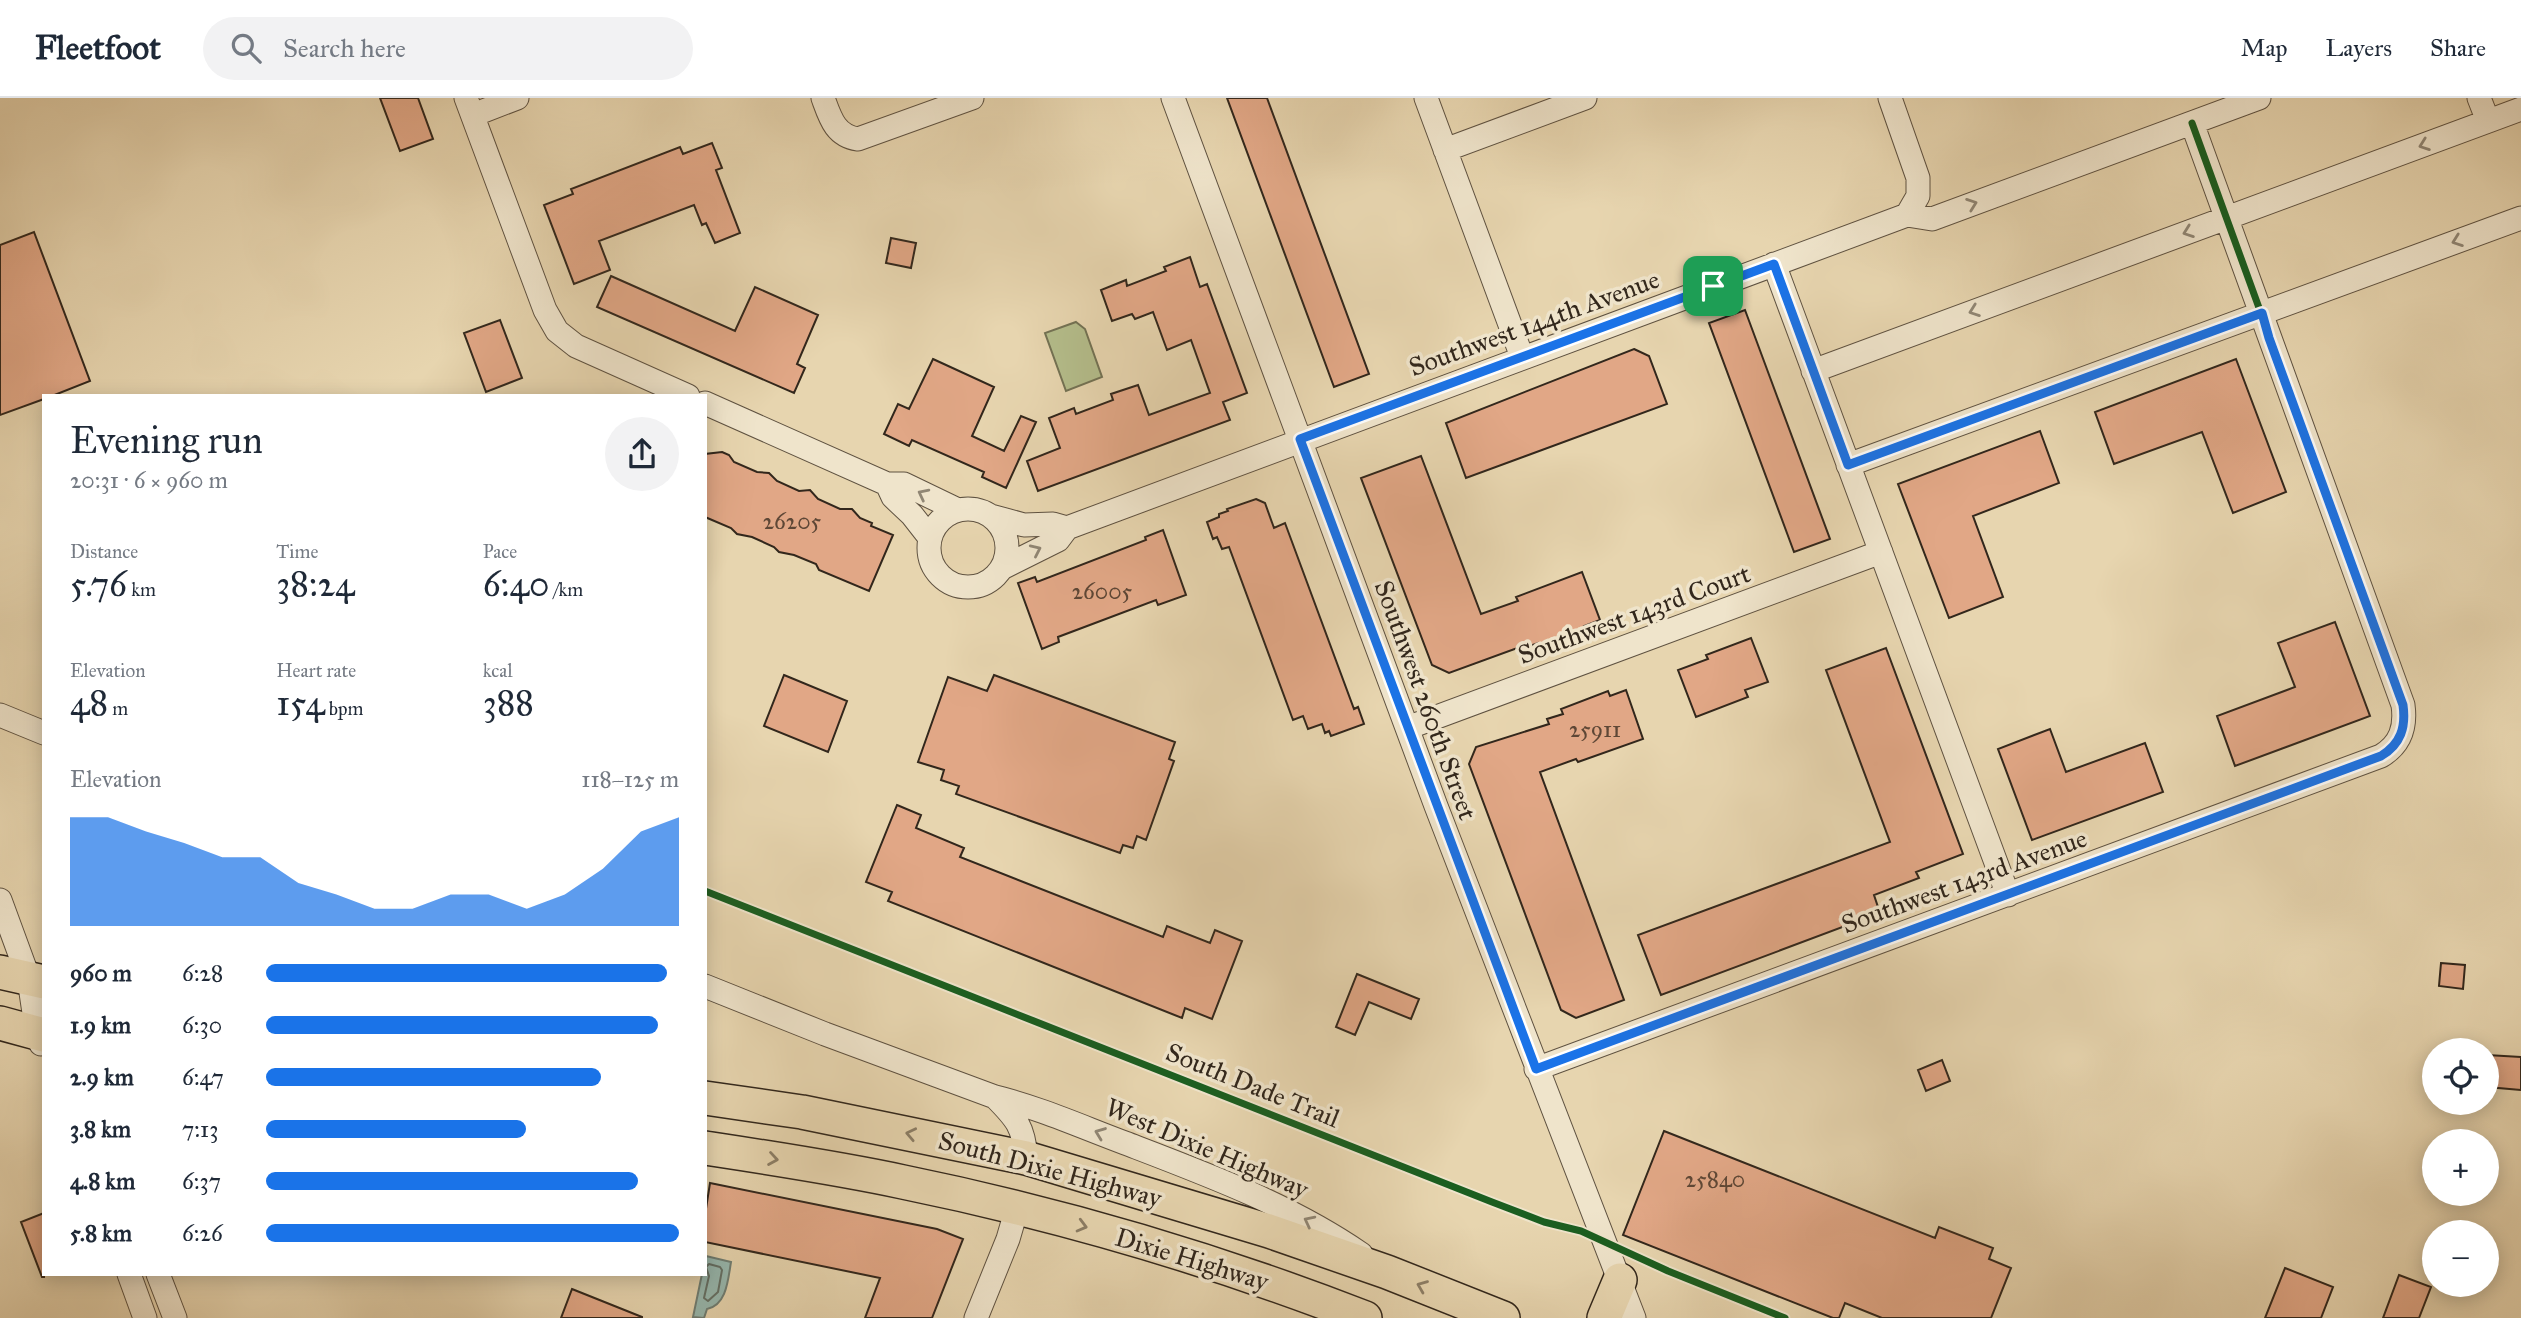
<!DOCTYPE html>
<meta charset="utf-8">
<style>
body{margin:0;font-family:"IM FELL Great Primer",serif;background:#f2f2f3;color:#1f2937;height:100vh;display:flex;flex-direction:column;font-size:26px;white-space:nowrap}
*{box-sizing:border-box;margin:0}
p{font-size:23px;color:#747a83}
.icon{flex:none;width:38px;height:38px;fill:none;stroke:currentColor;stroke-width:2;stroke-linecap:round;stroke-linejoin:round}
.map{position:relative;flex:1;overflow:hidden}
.details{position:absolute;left:42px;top:296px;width:665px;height:882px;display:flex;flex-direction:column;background:#fff;border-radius:0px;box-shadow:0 4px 18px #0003}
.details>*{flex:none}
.tools{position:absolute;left:2422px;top:940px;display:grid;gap:14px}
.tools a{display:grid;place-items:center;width:77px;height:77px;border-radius:50%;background:#fff;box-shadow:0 4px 18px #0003;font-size:35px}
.pin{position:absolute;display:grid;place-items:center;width:60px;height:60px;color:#fff;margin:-30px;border-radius:14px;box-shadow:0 4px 10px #0006}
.round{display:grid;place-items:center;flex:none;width:74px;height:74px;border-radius:37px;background:#f2f2f3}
.summary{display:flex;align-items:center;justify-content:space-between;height:119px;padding:0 28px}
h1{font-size:38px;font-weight:600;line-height:52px}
.metrics{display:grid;grid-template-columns:repeat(3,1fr);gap:10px;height:119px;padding:7px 28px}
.metrics div{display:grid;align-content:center}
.metrics b{font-size:35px;font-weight:600}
.metrics small{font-size:19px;font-weight:400}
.metrics p{font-size:19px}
.chart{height:196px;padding:14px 28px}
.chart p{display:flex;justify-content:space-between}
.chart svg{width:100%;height:126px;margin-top:7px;fill:#1a73e8;opacity:.7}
ul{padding:0 28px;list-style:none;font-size:23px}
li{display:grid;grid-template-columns:112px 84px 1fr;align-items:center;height:52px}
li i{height:18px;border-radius:9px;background:#1a73e8}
header{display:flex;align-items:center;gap:42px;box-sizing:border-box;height:98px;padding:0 35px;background:#fff;border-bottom:2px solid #e0e1e3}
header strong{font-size:33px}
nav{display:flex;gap:38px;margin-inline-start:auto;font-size:24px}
.search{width:490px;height:63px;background:#f2f2f3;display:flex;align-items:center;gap:18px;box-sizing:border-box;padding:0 24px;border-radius:38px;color:#747a83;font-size:26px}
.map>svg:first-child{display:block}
.green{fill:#b4bd8b;stroke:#737254;stroke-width:2}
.water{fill:#97b8af;stroke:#6f7e74;stroke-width:2}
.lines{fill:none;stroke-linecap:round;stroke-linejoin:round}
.shore{stroke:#647066;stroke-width:2}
.building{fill:#e1a786;stroke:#32271c;stroke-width:2}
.minor-casing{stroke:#5f5241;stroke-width:25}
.highway-casing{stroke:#32271c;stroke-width:36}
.minor{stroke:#efe4cb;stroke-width:23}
.highway{stroke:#e7d5af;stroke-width:33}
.cycleway-casing{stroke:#efe4cb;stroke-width:11}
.cycleway{stroke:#1b5e20;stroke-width:7}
.oneway{stroke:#908674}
.oneway2{stroke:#8c7e66}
.route-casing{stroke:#fff;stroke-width:14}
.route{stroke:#1a73e8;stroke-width:9}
.labels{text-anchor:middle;stroke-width:7;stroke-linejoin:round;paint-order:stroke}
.number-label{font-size:23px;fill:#5e4736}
.street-label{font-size:26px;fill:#32271c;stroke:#efe4cb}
</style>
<header>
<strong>Fleetfoot</strong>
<div class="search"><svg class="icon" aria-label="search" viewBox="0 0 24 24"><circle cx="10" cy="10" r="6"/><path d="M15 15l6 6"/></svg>Search here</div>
<nav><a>Map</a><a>Layers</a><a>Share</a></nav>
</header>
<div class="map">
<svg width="2521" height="1220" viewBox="0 0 2521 1220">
<rect width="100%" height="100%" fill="#e7d5af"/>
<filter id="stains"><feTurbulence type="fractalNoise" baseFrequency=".00286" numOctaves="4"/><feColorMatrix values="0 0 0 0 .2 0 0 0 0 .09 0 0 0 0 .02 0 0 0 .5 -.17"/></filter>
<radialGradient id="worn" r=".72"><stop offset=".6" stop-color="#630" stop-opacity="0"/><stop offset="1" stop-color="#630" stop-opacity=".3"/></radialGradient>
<path class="green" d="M1076,224L1085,231L1102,279L1066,293L1045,235Z"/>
<path class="water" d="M706,1158L731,1164C728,1181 727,1207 707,1211L704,1220L693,1219L702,1176H705Z"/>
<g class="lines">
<path class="shore" d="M709,1166L720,1169L722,1172L718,1194L708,1203L704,1200L709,1178L706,1169Z"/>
</g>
<path class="building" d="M380,0H418L433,41L400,53Z
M1227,0H1267L1369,276L1334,289Z
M712,45L722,70L716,72L740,135L715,145L706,125L702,127L694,107L599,143L610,172L574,186L544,107L573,96L571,91L680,49L683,56Z
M34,134L90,283L52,298H44V301L0,317V147Z
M891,140L916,145L911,170L886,165Z
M1190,159L1200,189L1207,186L1247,295L1223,304L1230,322L1038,393L1027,363L1060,350L1049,320L1074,310L1076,316L1113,302L1111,296L1138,287L1149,317L1210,295L1191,242L1167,252L1153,214L1135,221L1132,216L1112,223L1101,192L1126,182L1127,188L1166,173L1164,169Z
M611,178L735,233L755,189L818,217L797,266L805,270L794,295L597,209Z
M1745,212L1830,441L1794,454L1709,225Z
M500,222L522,280L486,294L464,235Z
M1634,251L1649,258L1667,306L1466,380L1446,325Z
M933,261L994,289L972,338L1004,353L1021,318L1036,324L1006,390L982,379L984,374L912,342L909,348L884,336L898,306L909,311Z
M2236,261L2286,394L2233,415L2202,334L2114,366L2095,314Z
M2040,333L2059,385L1973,418L2003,499L1949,520L1898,386Z
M722,354L729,357L734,364L757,374L769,375L777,383L799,393L810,392L818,401L840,411H852L860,420L872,425L871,428L893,437L869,493L819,472L816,466L794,457L779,454L774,449L752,439L737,436L731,430L705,419V356Z
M1421,358L1481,516L1518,503L1516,499L1582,474L1600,522L1584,528L1585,532L1539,549L1538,545L1521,551L1520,549L1449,575L1432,567L1361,380Z
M1256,401L1265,405L1274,430L1285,425L1354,611L1358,609L1364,626L1331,638L1329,633L1325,635L1322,626L1308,631L1303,618L1293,622L1229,449L1222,451L1217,439L1213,441L1207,424L1219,419V416L1228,413L1227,411Z
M1163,432L1186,497L1158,507L1156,502L1058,539L1059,544L1042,551L1018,485L1035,479L1037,484L1146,442L1145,439Z
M2335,524L2370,618L2235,668L2217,618L2295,589L2278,545Z
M1751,540L1768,584L1745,592L1748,599L1696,619L1678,572L1708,561L1706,557Z
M1886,550L1963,756L1916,774L1919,780L1874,797L1880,815L1661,897L1638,837L1890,744L1826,572Z
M784,577L847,603L828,654L764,628Z
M994,577L1175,644L1169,661L1174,663L1146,742L1137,738L1133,750L1123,747L1120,755L956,696L959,688L941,682L944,672L918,664L948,579L987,593Z
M1626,592L1643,641L1578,664L1576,661L1540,674L1624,902L1576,920L1561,912L1469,666L1476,649L1549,626L1547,621L1563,616L1561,611L1608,593L1610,598Z
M2050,631L2066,674L2145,645L2163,694L2032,742L1998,651Z
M897,707L921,717L916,730L964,750L960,759L1163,839L1167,828L1210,845L1215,832L1242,843L1212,921L1185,910L1182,920L888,803L892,794L866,784Z
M2441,865L2465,867L2463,891L2439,888Z
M1357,876L1419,901L1411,921L1369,904L1355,937L1336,929Z
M2487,957L2521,959V992L2487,989Z
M1942,962L1950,983L1926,993L1918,972Z
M1664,1033L1935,1140L1939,1129L1993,1150L1989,1161L2011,1170L1991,1220H1882L1845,1205L1839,1220H1833L1623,1137Z
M710,1085L937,1131L963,1141L932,1220H865L880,1180L705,1144V1117Z
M44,1115V1179H42L21,1124Z
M2285,1170L2333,1189L2321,1220H2265Z
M2399,1177L2431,1189L2419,1220H2383Z
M572,1191L642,1219V1220H561Z"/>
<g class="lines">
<g class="minor-casing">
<path id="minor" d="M466,0L545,212L557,233L576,248L688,298
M823,0C830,19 835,38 858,41L972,0
M1173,0L1436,708L1634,1220
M1426,0L1522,259
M1890,0L1918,80V98L1907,117
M2479,0L2488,23
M473,17L517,0
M1445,52L1585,0
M1774,166L2008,797
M1813,273L2521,11
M705,305L887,386H904L958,412
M1848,367L2521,120
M887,386L893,399L912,417L930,440
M929 450a39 39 0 1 1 78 0a39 39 0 1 1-78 0Z
M991,418L1024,427L1053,426L1067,430
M1002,470L1058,442L1067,430L1907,117L1932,121L2259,0
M0,617L44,635
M1407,630L1881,454
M0,802L29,881L37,935L41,946
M705,888L825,936L995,999C1040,1010 1082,1029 1125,1045C1206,1076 1290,1107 1361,1156
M1536,971L2381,658C2401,646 2406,629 2403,607L2192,25
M995,999C1016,1020 1024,1029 1026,1060
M129,1176L145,1220
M158,1176L175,1220
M976,1220L1008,1141L1017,1110"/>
</g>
<g class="highway-casing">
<path id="highway" d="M0,874L44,884
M0,925L44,937
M705,1000L802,1014L1026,1060L1269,1133L1387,1174L1503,1220
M705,1050C771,1060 838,1070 903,1084C1060,1116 1216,1162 1365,1220
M1604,1220L1620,1182"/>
</g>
<use href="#minor" class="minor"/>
<use href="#highway" class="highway"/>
<g class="cycleway-casing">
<path id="cycleway" d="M705,793L1492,1104L1544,1124L1581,1133L1668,1173L1785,1220
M1536,971L2381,658C2401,646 2406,629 2403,607L2192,25"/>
</g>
<use href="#cycleway" class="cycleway"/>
</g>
<defs><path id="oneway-chevron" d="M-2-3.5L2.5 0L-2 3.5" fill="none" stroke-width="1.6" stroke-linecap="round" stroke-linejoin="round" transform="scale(1.75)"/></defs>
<g class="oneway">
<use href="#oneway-chevron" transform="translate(2424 47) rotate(160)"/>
<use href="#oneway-chevron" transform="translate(1972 106) rotate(-20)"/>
<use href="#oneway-chevron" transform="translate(2188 134) rotate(160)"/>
<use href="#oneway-chevron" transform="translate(2457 143) rotate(160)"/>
<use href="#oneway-chevron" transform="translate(1974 213) rotate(160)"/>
<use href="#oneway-chevron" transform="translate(923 396) rotate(-153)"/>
<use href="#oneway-chevron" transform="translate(1036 452) rotate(-25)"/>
<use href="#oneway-chevron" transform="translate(1100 1035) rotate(-159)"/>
<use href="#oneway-chevron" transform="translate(1309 1123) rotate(-153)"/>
</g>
<g class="oneway2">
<use href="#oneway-chevron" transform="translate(911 1036) rotate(-168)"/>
<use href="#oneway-chevron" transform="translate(773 1061) rotate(9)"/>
<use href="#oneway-chevron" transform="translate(1082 1128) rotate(15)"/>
<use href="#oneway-chevron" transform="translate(1422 1188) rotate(-158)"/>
</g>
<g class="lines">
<g class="route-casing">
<path id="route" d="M1774,166L1848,367L2262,215L2269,240L2403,607C2406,629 2401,646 2381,658L1536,971L1300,341Z"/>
</g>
<use href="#route" class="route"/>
</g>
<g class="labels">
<g class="number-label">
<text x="792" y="431">26205</text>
<text x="1102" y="501">26005</text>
<text x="1595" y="639">25911</text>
<text x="1715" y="1089">25840</text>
</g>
<g class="street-label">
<text transform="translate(1534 225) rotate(-20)" y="9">Southwest 144th Avenue</text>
<text transform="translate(1634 516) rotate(-20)" y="9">Southwest 143rd Court</text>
<text transform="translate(1426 602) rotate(70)" y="9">Southwest 260th Street</text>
<text transform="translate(1964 783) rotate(-20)" y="9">Southwest 143rd Avenue</text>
<text transform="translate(1253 987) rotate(22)" y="9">South Dade Trail</text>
<text transform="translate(1207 1050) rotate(23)" y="9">West Dixie Highway</text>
<text transform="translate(1050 1071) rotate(15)" y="9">South Dixie Highway</text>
<text transform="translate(1192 1161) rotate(17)" y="9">Dixie Highway</text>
</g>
</g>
<rect width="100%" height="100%" filter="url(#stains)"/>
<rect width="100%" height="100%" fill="url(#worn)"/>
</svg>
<div class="tools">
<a><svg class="icon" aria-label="locate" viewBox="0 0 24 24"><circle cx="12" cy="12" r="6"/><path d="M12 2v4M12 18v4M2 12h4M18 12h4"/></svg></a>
<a>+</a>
<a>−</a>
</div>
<div class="pin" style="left:1713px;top:188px;background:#1e9e55"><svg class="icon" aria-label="arrive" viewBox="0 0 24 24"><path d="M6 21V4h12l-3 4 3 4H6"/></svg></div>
<section class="details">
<div class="summary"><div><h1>Evening run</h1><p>20:31 · 6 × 960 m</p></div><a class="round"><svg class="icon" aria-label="share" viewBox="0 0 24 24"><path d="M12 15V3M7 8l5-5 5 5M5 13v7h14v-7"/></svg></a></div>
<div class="metrics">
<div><p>Distance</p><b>5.76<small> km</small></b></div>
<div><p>Time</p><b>38:24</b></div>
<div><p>Pace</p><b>6:40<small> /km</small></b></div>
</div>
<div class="metrics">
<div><p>Elevation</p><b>48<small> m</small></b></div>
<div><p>Heart rate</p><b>154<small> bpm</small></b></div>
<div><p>kcal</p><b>388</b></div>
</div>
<div class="chart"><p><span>Elevation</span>118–125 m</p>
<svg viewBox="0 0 160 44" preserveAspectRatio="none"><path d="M0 44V6L10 6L20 11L30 15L40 20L50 20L60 29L70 33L80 38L90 38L100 33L110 33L120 38L130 33L140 24L150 11L160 6V44z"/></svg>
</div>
<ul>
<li><b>960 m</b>6:28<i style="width:97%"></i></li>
<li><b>1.9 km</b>6:30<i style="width:95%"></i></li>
<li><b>2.9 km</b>6:47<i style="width:81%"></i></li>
<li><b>3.8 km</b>7:13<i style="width:63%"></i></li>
<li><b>4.8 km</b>6:37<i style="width:90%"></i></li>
<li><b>5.8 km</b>6:26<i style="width:100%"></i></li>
</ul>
</section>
</div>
